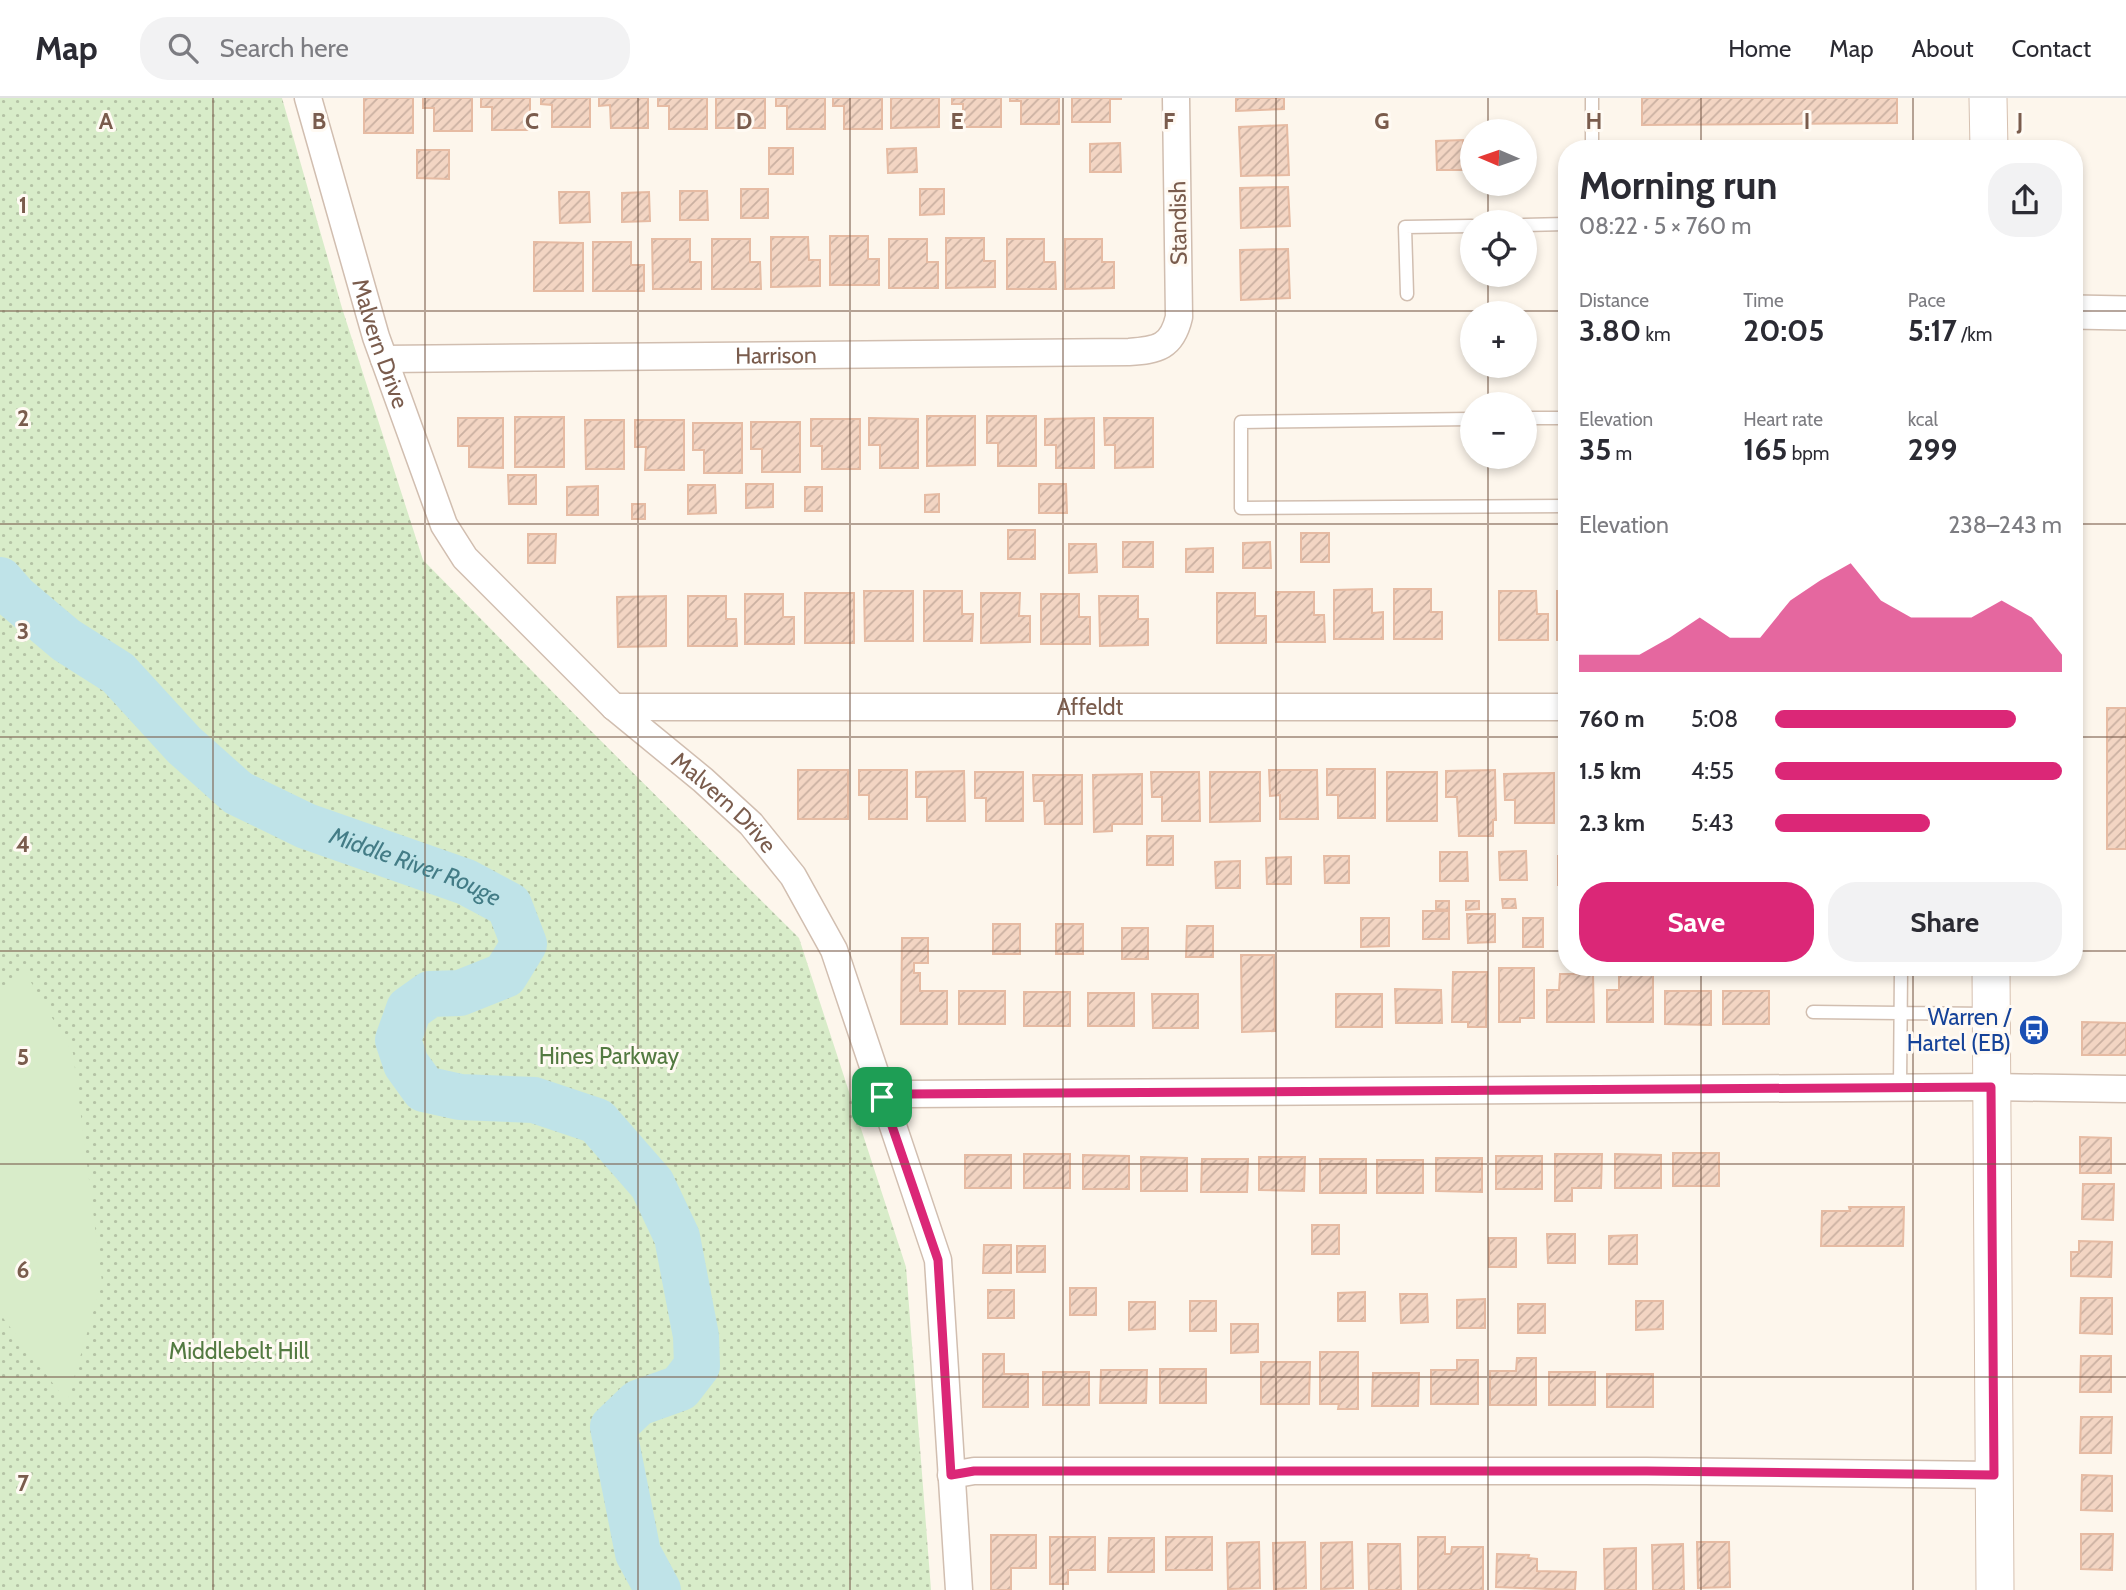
<!DOCTYPE html>
<meta charset="utf-8">
<style>
body{margin:0;font-family:Cabin,sans-serif;background:#f2f2f3;color:#2b2b33;height:100vh;display:flex;flex-direction:column;font-size:26px;white-space:nowrap}
*{box-sizing:border-box;margin:0}
p{font-size:23px;color:#7c7c81}
.icon{flex:none;width:38px;height:38px;fill:none;stroke:currentColor;stroke-width:2;stroke-linecap:round;stroke-linejoin:round}
.map{position:relative;flex:1;overflow:hidden}
.panel{position:absolute;left:1558px;top:42px;width:525px;height:836px;display:flex;flex-direction:column;background:#fff;border-radius:28px;box-shadow:0 4px 10px #0003}
.panel>*{flex:none}
.needle{width:46px;rotate:272deg}
.buttons{position:absolute;left:1460px;top:21px;display:grid;gap:14px}
.buttons a{display:grid;place-items:center;width:77px;height:77px;border-radius:50%;background:#fff;box-shadow:0 4px 10px #0003;font-size:35px}
.pin{position:absolute;display:grid;place-items:center;width:60px;height:60px;color:#fff;margin:-30px;border-radius:14px;box-shadow:0 4px 10px #0006}
.round{display:grid;place-items:center;flex:none;width:74px;height:74px;border-radius:28px;background:#f2f2f3}
.overview{display:flex;align-items:center;justify-content:space-between;height:119px;padding:0 21px}
h1{font-size:38px;font-weight:700;line-height:52px}
.stats{display:grid;grid-template-columns:repeat(3,1fr);gap:10px;height:119px;padding:7px 21px}
.stats div{display:grid;align-content:center}
.stats b{font-size:30px;font-weight:700}
.stats small{font-size:19px;font-weight:400}
.stats p{font-size:19px}
.chart{height:196px;padding:14px 21px}
.chart p{display:flex;justify-content:space-between}
.chart svg{width:100%;height:126px;margin-top:7px;fill:#db2777;opacity:.7}
.cta{display:flex;gap:14px;margin-top:auto;padding:14px 21px}
.cta a{flex:1;height:80px;border-radius:28px;background:#db2777;color:#fff;font-size:28px;font-weight:700;line-height:80px;text-align:center}
.cta a+a{background:#f2f2f3;color:#2b2b33}
ul{padding:0 21px;list-style:none;font-size:23px}
li{display:grid;grid-template-columns:112px 84px 1fr;align-items:center;height:52px}
li i{height:18px;border-radius:9px;background:#db2777}
header{display:flex;align-items:center;gap:42px;box-sizing:border-box;height:98px;padding:0 35px;background:#fff;border-bottom:2px solid #e1e1e2}
header strong{font-size:33px}
nav{display:flex;gap:38px;margin-inline-start:auto;font-size:24px}
.search{width:490px;height:63px;background:#f2f2f3;display:flex;align-items:center;gap:18px;box-sizing:border-box;padding:0 24px;border-radius:28px;color:#7c7c81;font-size:26px}
.map>svg:first-child{display:block}
.green{fill:url(#green-dots)}
.pitch{fill:#d8ecc9}
.lines{fill:none;stroke-linecap:round;stroke-linejoin:round}
.river{stroke:#bfe3e8;stroke-width:46}
.building{fill:url(#building-hatch);stroke:#e6bba3;stroke-width:2}
.service-casing{stroke:#d1beb0;stroke-width:15}
.minor-casing{stroke:#d1beb0;stroke-width:29}
.tertiary-casing{stroke:#d1beb0;stroke-width:36}
.secondary-casing{stroke:#d6c0b0;stroke-width:39}
.service{stroke:#fff;stroke-width:12}
.minor{stroke:#fff;stroke-width:26}
.tertiary{stroke:#fff;stroke-width:33}
.secondary{stroke:#fff;stroke-width:37}
.route-casing{stroke:#fff;stroke-width:14}
.route{stroke:#db2777;stroke-width:9}
.grid{fill:none;stroke:#7a5c4d;stroke-width:2;stroke-opacity:0.55}
.labels{text-anchor:middle;stroke-width:6;stroke-linejoin:round;paint-order:stroke}
.street-label{font-size:23px;fill:#7a5c4d;stroke:#fffaf3}
.transit-label{font-size:23px;fill:#164399;stroke:#fffaf3;text-anchor:end}
.park-label{font-size:23px;fill:#537a41;stroke:#fffaf3}
.water-label{font-size:24px;font-style:italic;fill:#437c86;stroke:#fffaf3}
.grid-label{font-size:23px;text-anchor:middle;font-weight:bold;fill:#7a5c4d;stroke:#fffaf3;stroke-width:6;stroke-linejoin:round;paint-order:stroke}
</style>
<header>
<strong>Map</strong>
<div class="search"><svg class="icon" aria-label="search" viewBox="0 0 24 24"><circle cx="10" cy="10" r="6"/><path d="M15 15l6 6"/></svg>Search here</div>
<nav><a>Home</a><a>Map</a><a>About</a><a>Contact</a></nav>
</header>
<div class="map">
<svg width="2126" height="1492" viewBox="0 0 2126 1492">
<defs>
<pattern id="green-dots" width="8" height="8" patternUnits="userSpaceOnUse" patternTransform="scale(1.75)"><rect width="8" height="8" fill="#d8ecc9"/><path d="M2 2h.1M6 6h.1" fill="none" stroke="#b4c2a5" stroke-width="1.8" stroke-linecap="round"/></pattern>
<pattern id="building-hatch" width="6" height="6" patternUnits="userSpaceOnUse" patternTransform="scale(1.75)"><rect width="6" height="6" fill="#f3d5c3"/><path d="M-1 1l2-2M0 6l6-6M5 7l2-2" fill="none" stroke="#cab0a1"/></pattern>
</defs>
<rect width="100%" height="100%" fill="#fdf6ec"/>
<path class="green" d="M0,0H282L342,210L423,462L587,629L799,840L906,1169L931,1492H0Z"/>
<path class="pitch" d="M25,874L73,955L102,1184L67,1304L0,1216V894Z"/>
<g class="lines">
<path class="river" id="s1" d="M0,482L15,499L66,542L118,575L184,647L238,695L306,728L466,784L509,807L524,846L505,877L460,895L430,896L409,911L398,942L406,966L424,991L460,999L534,1002L597,1023L652,1086L677,1139L696,1238L697,1268L680,1290L638,1305L613,1329L638,1455L658,1492"/>
</g>
<path class="building" d="M364,0H413V35H364Z
M423,0H472V33H434V10H423Z
M481,0H530V32H492V9H481Z
M541,0H590V29H552V7L541,6Z
M599,0H648V30H611L610,7L599,8Z
M658,0H707V31H669V8H658Z
M716,0H765V30H716Z
M776,0H825V31H787V8H776Z
M833,0H882V31H844V8H833Z
M891,0H939V29L891,30Z
M952,0H1001V29H963V6H952Z
M1010,0H1059V26H1021V3H1010Z
M1072,0H1121V1H1110V24H1072Z
M1236,0H1284V11L1236,13Z
M1642,0H1897V25L1642,27Z
M1287,27L1289,77L1241,78L1239,29Z
M1463,42V72H1437L1436,43Z
M1120,45L1121,74H1090V46Z
M769,50H793V76H769Z
M916,50L917,74L888,75L887,51Z
M417,52H449V81L417,80Z
M1288,89L1290,128L1241,130L1240,90Z
M741,91H768V120H741Z
M920,91H944V116L920,117Z
M680,93H707L708,122H680Z
M559,94H589L590,124L560,125Z
M649,94L650,123L622,124V95Z
M830,138H868V161H879V187H830Z
M771,139H808L809,162H820V188L771,189Z
M946,140H984V163H995V189L946,190Z
M652,141H690V164H701V191H653Z
M712,141H750V164H760L761,191H712Z
M889,141H927V164H938V190H889Z
M1007,141H1044V164H1055L1056,191H1007Z
M1065,141H1102V164H1114V190L1065,191Z
M534,144L583,145V193H534Z
M593,144H631V167H644V193H593Z
M1288,151L1290,200L1241,202L1240,152Z
M927,318H975V367L927,368Z
M987,318H1036V368H998V345H987Z
M515,319H564V369H515Z
M458,320H503V370L469,369V348H458Z
M869,320L918,321V370H880V347H869Z
M1094,320V370H1056V347H1045V321Z
M1104,320H1153V369L1115,370V347H1105Z
M811,321H860V371H822V348H811Z
M585,322H624V371H586Z
M635,322H684V372H645L646,349H635Z
M751,324H800V374H762V351H751Z
M693,325H742V375H704V352H693Z
M508,377H536V406H509Z
M746,386H773V409L746,410Z
M1039,386H1066L1067,415H1039Z
M688,387H715L716,415L688,416Z
M598,388V417H567V389Z
M805,389H822V413H805Z
M939,396V414H925V397Z
M632,406H645V421H632Z
M1008,432H1035V461H1008Z
M1301,435H1329V464H1301Z
M528,436H556L555,465H528Z
M1123,444H1153V469H1123Z
M1270,444L1271,470H1243V445Z
M1069,446H1096L1097,474L1069,475Z
M1213,450V474H1186V451Z
M1372,491V515L1383,514V541H1334V492Z
M1394,491H1431V514H1442V541H1394Z
M864,493H913V543H865Z
M924,493H962V516H973L972,543H924Z
M1499,493H1536L1537,516H1548V542H1499Z
M1557,493H1566V542H1557Z
M1276,494H1314V517H1324L1325,544H1276Z
M805,495H854V545H805Z
M981,495H1020L1019,518H1030V544L981,545Z
M1217,495H1255V518H1266V545H1217Z
M745,496H783V519H794V546H745Z
M1041,496H1079V519H1090V546H1041Z
M666,498V548L618,549L617,499Z
M688,498H726V521H736L737,548H688Z
M1099,498H1138V521H1148V547L1100,548Z
M2107,610H2126V751H2107Z
M1327,671H1375V720H1338V697H1327Z
M798,672H848V721H798Z
M859,672H907V721H869V697H859Z
M1269,672H1317L1318,721H1280V697L1270,698Z
M1495,672L1496,722H1493V738H1459L1457,699H1446V673Z
M964,673L965,723H927V699H916V674Z
M975,674H1023V723H986V700H975Z
M1151,674H1199L1200,723H1162V699H1152Z
M1210,674H1260V723L1210,724Z
M1387,674H1437V723H1387Z
M1554,675V725H1515V702H1505L1504,676Z
M1563,675H1566V702H1563Z
M1142,676V726H1112V733L1094,734L1093,677Z
M1033,677H1082V726H1045L1044,703H1034Z
M1147,738H1173V767H1147Z
M1526,753L1527,782H1500L1499,754Z
M1440,754H1467L1468,783H1440Z
M1324,758H1349V785H1325Z
M1558,758H1566V787H1558Z
M1291,759V786H1267L1266,760Z
M1240,763V790H1216L1215,764Z
M1502,801H1515L1516,810H1503Z
M1436,803H1449V812L1436,811Z
M1466,803H1479V811L1466,812Z
M1423,813H1449V841H1423Z
M1467,816H1495V844L1468,845Z
M1361,820H1389V848L1361,849Z
M1523,820H1543V849H1523Z
M993,826H1020V856H993Z
M1056,826H1083V856H1056Z
M1187,828H1213V859H1186Z
M1122,830H1148V861H1122Z
M902,840H928V865H914V875H920V893H947V926H901Z
M1241,857H1274L1275,933L1242,934Z
M1499,870H1534V920H1520V924H1499Z
M1453,874H1487L1486,929H1468V924H1452Z
M1619,875H1653V924H1607V892H1619Z
M1560,876H1593L1594,924H1547V892H1559Z
M1395,891L1441,892L1442,925H1396Z
M959,893H1005V926H959Z
M1665,893H1711V927L1665,926Z
M1723,893H1769V926H1723Z
M1024,894H1070V928H1024Z
M1088,895H1134V928H1088Z
M1152,896H1198V930H1153Z
M1336,896H1382V929H1336Z
M2082,924L2126,925V957H2082Z
M2080,1039L2111,1040V1075H2080Z
M1673,1055H1719V1088H1673Z
M1024,1056H1070V1090H1024Z
M1555,1056H1602L1601,1090H1572V1103H1555Z
M1615,1056L1661,1057V1090H1615Z
M965,1057H1011V1090H965Z
M1083,1057L1129,1058V1091H1083Z
M1496,1058H1542V1091H1496Z
M1141,1059L1187,1060V1093H1141Z
M1259,1059H1305L1304,1093L1259,1092Z
M1436,1060H1482V1094L1436,1093Z
M1202,1061H1248L1247,1094H1201Z
M1320,1061H1366V1095H1320Z
M1377,1062H1423V1095H1377Z
M2083,1086H2114L2113,1122L2082,1121Z
M1849,1109H1904L1903,1148H1821L1822,1113H1850Z
M1312,1127H1339V1156H1312Z
M1547,1136H1575V1165H1548Z
M1637,1137V1166H1609V1138Z
M1489,1140H1516V1169H1489Z
M2079,1143L2112,1144L2111,1179L2071,1178V1154H2079Z
M984,1147H1011V1175H983Z
M1017,1148H1045V1174H1017Z
M1070,1190H1096V1217H1070Z
M988,1192H1014V1220H988Z
M1365,1194V1223H1338V1195Z
M1400,1196H1427L1428,1224L1401,1225Z
M2081,1200H2112V1236L2080,1235Z
M1485,1201V1230H1457V1202Z
M1190,1203H1216V1233H1190Z
M1636,1203H1663V1231L1636,1232Z
M1129,1204H1155V1231L1129,1232Z
M1518,1206H1545V1235H1518Z
M1231,1226H1258V1254L1231,1255Z
M1320,1254H1358V1311H1338L1339,1306H1320Z
M983,1256H1004V1276H1028V1309H983Z
M2081,1258H2111V1294H2080Z
M1517,1260H1536V1307H1490V1273H1516Z
M1457,1262H1478V1306H1431V1272H1457Z
M1261,1264H1310L1309,1306H1261Z
M1160,1271H1206V1305H1160Z
M1101,1272H1147L1146,1305H1100Z
M1043,1274H1089V1307H1043Z
M1549,1274H1595V1307H1549Z
M1373,1275H1419L1418,1308H1372Z
M1607,1276H1653V1309H1607Z
M2081,1319H2112L2111,1355H2080Z
M2082,1377L2112,1378V1413L2081,1412Z
M2081,1436H2113L2112,1472L2081,1471Z
M991,1437H1036V1470H1011V1492H991Z
M1050,1439H1095V1472H1068V1486H1050Z
M1166,1439H1212V1472H1166Z
M1418,1439H1445V1456H1451L1452,1449H1483V1492H1418Z
M1109,1440H1154V1474H1108Z
M1259,1444L1260,1490L1228,1491L1227,1445Z
M1305,1444L1306,1490L1274,1491L1273,1445Z
M1352,1444L1353,1490L1321,1491V1445Z
M1697,1444H1729L1730,1489L1698,1490Z
M1368,1446H1400L1401,1492H1369Z
M1683,1446L1684,1492H1653L1652,1447Z
M1636,1450V1492H1605L1604,1451Z
M1497,1456L1529,1457L1528,1460L1537,1461V1473L1576,1474L1575,1492L1496,1489Z"/>
<g class="lines">
<g class="service-casing">
<path id="service" d="M1592,0V51
M1524,127L1566,126
M1407,196L1405,129L1472,128
M1524,320H1566
M1472,321L1241,324V410L1566,408
M1813,914L1987,916
M1900,990L1901,870"/>
</g>
<g class="minor-casing">
<g id="minor">
<path id="s2" d="M308,0L376,239L444,427L465,460L614,609L703,682L751,726L793,778L834,852L938,1162L959,1492"/>
<path id="s3" d="M384,261L1129,254C1158,252 1172,249 1179,219L1176,0"/>
<path id="s4" d="M614,609H1566"/>
<path d="M882,999L908,996L1991,989L2126,991"/>
<path d="M951,1377L974,1373H1646L1994,1377"/>
</g>
</g>
<g class="tertiary-casing">
<path id="tertiary" d="M2074,214L2126,215"/>
</g>
<g class="secondary-casing">
<path id="secondary" d="M1988,0L1989,51
M1991,870L1995,1492"/>
</g>
<use href="#service" class="service"/>
<use href="#minor" class="minor"/>
<use href="#tertiary" class="tertiary"/>
<use href="#secondary" class="secondary"/>
</g>
<g class="lines">
<g class="route-casing">
<path id="route" d="M1991,989L1994,1377L1647,1373H974L951,1377L938,1162L882,999L908,996Z"/>
</g>
<use href="#route" class="route"/>
</g>
<path class="grid" d="M213,0V1492M425,0V1492M638,0V1492M850,0V1492M1063,0V1492M1276,0V1492M1488,0V33M1701,0V51M1913,0V51M1488,86V124M1488,177V215M0,213H1566M2074,213H2126M1488,268V306M1488,359V1492M0,426H1566M2074,426H2126M0,639H1566M2074,639H2126M0,853H1566M2074,853H2126M1701,870V1492M1913,870V1492M0,1066H2126M0,1279H2126"/>
<defs>
<g id="bus-disc" transform="scale(1.575)"><circle r="9.5" fill="#1a4fb4" stroke="#fffaf3"/><path d="M-5-6H5V4H4V6H2V4H-2V6H-4V4H-5ZM-3.5-4V0h7V-4ZM-3.5 1.2v1.5H-2V1.2ZM2 1.2v1.5H3.5V1.2Z" fill="#fff"/></g>
</defs>
<g fill-rule="evenodd">
<use href="#bus-disc" x="2034" y="932"/>
</g>
<g class="labels">
<g class="street-label">
<text transform="translate(1178 125) rotate(-91)" y="8">Standish</text>
<text dy="8" stroke="none"><textPath href="#s2" startOffset="256">Malvern Drive</textPath></text>
<text dy="8" stroke="none"><textPath href="#s3" startOffset="392">Harrison</textPath></text>
<text dy="8" stroke="none"><textPath href="#s4" startOffset="476">Affeldt</textPath></text>
<text dy="8" stroke="none"><textPath href="#s2" startOffset="844">Malvern Drive</textPath></text>
</g>
<g class="transit-label">
<text x="2011" y="927">Warren /<tspan x="2011" dy="26">Hartel (EB)</tspan></text>
</g>
<g class="park-label">
<text x="609" y="966">Hines Parkway</text>
<text x="239" y="1261">Middlebelt Hill</text>
</g>
<g class="water-label">
<text dy="8" stroke="none"><textPath href="#s1" startOffset="513">Middle River Rouge</textPath></text>
</g>
</g>
<g class="grid-label">
<text x="106" y="31">A</text>
<text x="319" y="31">B</text>
<text x="532" y="31">C</text>
<text x="744" y="31">D</text>
<text x="957" y="31">E</text>
<text x="1169" y="31">F</text>
<text x="1382" y="31">G</text>
<text x="1594" y="31">H</text>
<text x="1807" y="31">I</text>
<text x="2020" y="31">J</text>
<text x="23" y="115">1</text>
<text x="23" y="328">2</text>
<text x="23" y="541">3</text>
<text x="23" y="754">4</text>
<text x="23" y="967">5</text>
<text x="23" y="1180">6</text>
<text x="23" y="1393">7</text>
</g>
</svg>
<div class="buttons">
<a><svg class="needle" viewBox="-14 -14 28 28"><path d="M0-13l5 13h-10z" fill="#e53935"/><path d="M0 13l5-13h-10z" fill="#7c7c81"/></svg></a>
<a><svg class="icon" aria-label="locate" viewBox="0 0 24 24"><circle cx="12" cy="12" r="6"/><path d="M12 2v4M12 18v4M2 12h4M18 12h4"/></svg></a>
<a>+</a>
<a>−</a>
</div>
<div class="pin" style="left:882px;top:999px;background:#1e9e55"><svg class="icon" aria-label="arrive" viewBox="0 0 24 24"><path d="M6 21V4h12l-3 4 3 4H6"/></svg></div>
<section class="panel">
<div class="overview"><div><h1>Morning run</h1><p>08:22 · 5 × 760 m</p></div><a class="round"><svg class="icon" aria-label="share" viewBox="0 0 24 24"><path d="M12 15V3M7 8l5-5 5 5M5 13v7h14v-7"/></svg></a></div>
<div class="stats">
<div><p>Distance</p><b>3.80<small> km</small></b></div>
<div><p>Time</p><b>20:05</b></div>
<div><p>Pace</p><b>5:17<small> /km</small></b></div>
</div>
<div class="stats">
<div><p>Elevation</p><b>35<small> m</small></b></div>
<div><p>Heart rate</p><b>165<small> bpm</small></b></div>
<div><p>kcal</p><b>299</b></div>
</div>
<div class="chart"><p><span>Elevation</span>238–243 m</p>
<svg viewBox="0 0 160 44" preserveAspectRatio="none"><path d="M0 44V38L10 38L20 38L30 32L40 25L50 32L60 32L70 19L80 12L90 6L100 19L110 25L120 25L130 25L140 19L150 25L160 38V44z"/></svg>
</div>
<ul>
<li><b>760 m</b>5:08<i style="width:84%"></i></li>
<li><b>1.5 km</b>4:55<i style="width:100%"></i></li>
<li><b>2.3 km</b>5:43<i style="width:54%"></i></li>
</ul>
<div class="cta"><a>Save</a><a>Share</a></div>
</section>
</div>
